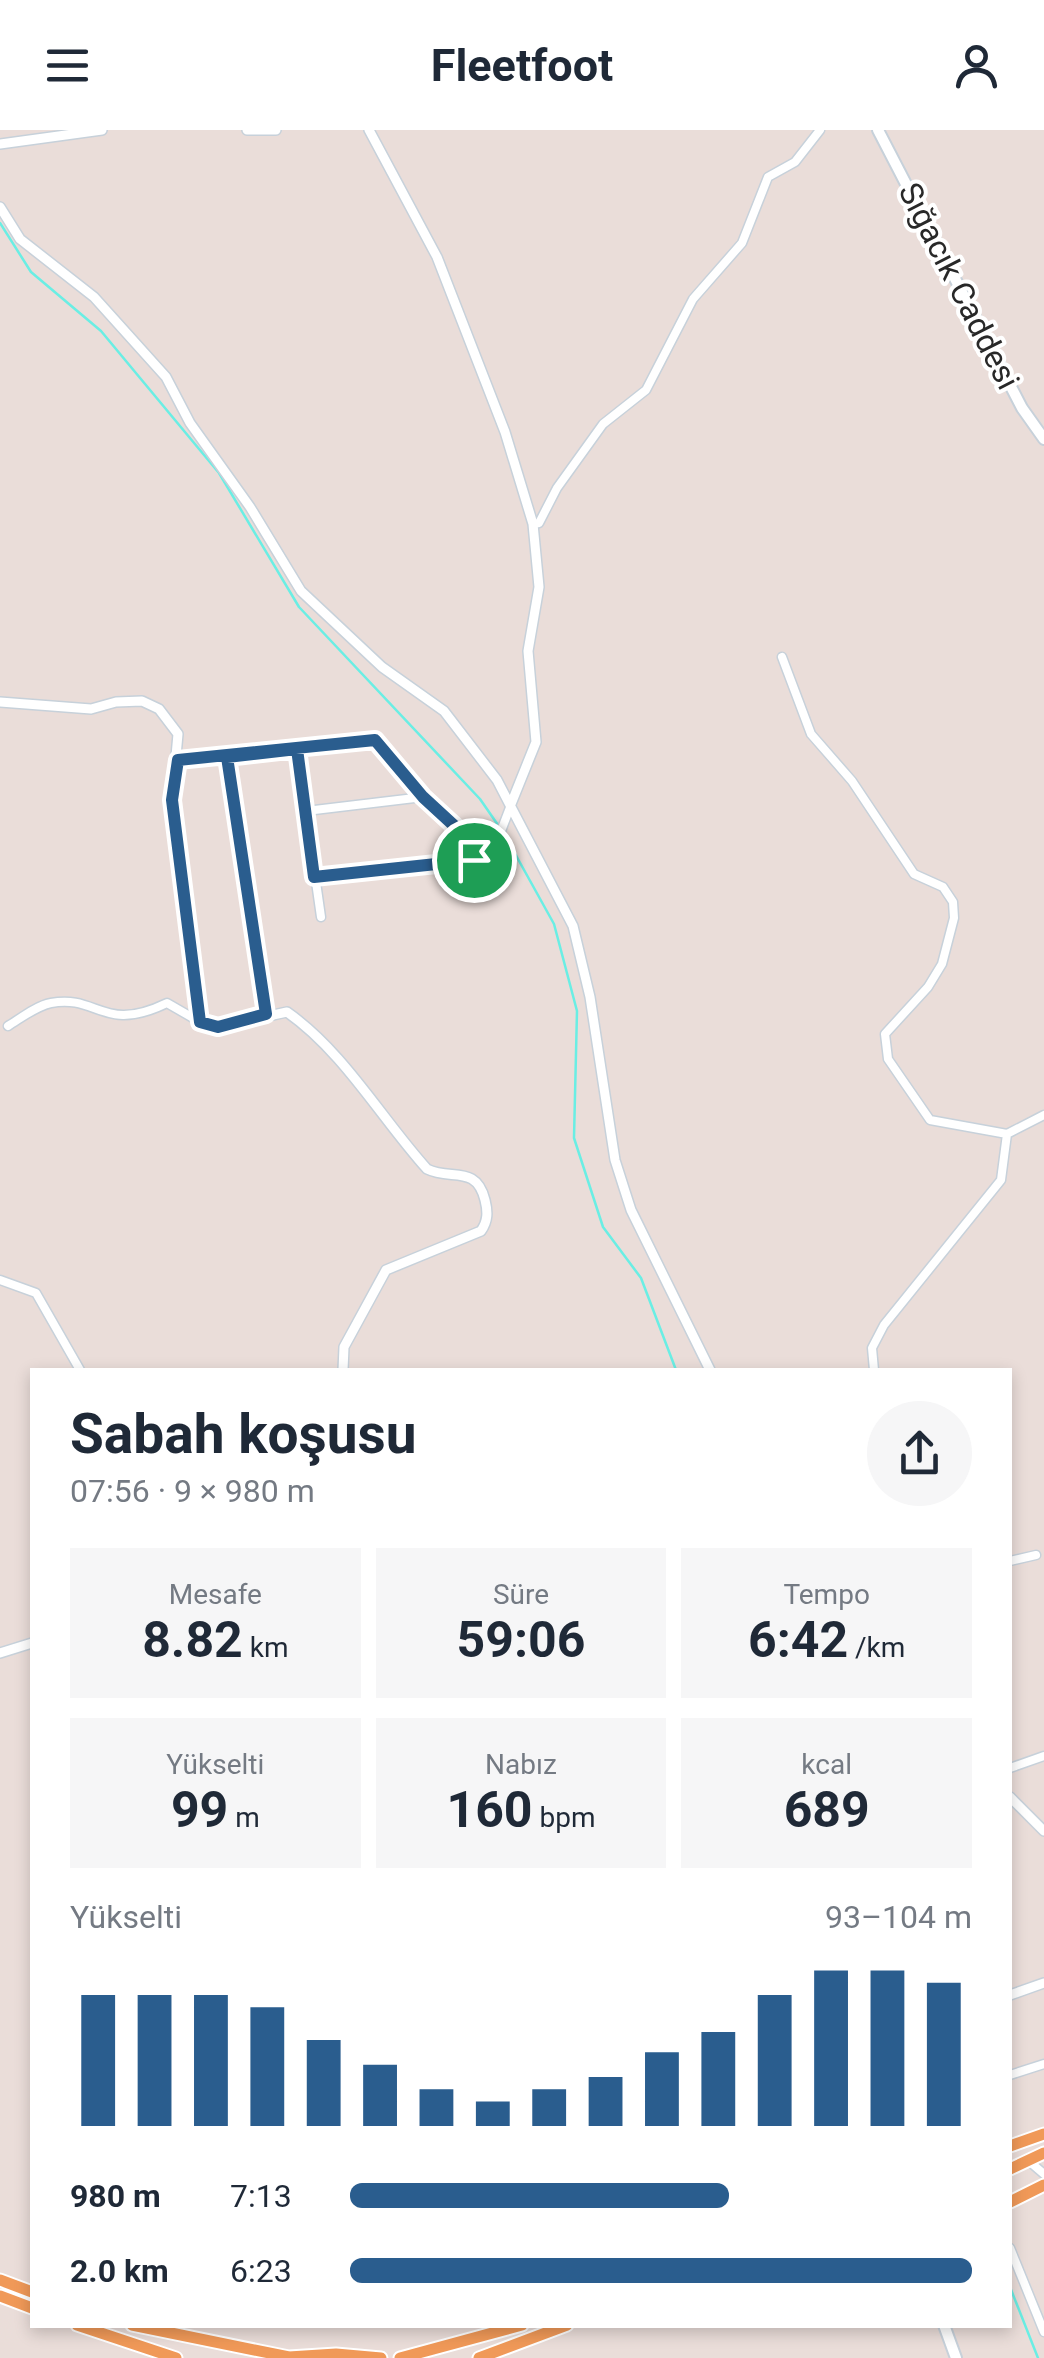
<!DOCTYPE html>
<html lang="tr">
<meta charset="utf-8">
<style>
body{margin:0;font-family:Roboto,sans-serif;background:#f6f6f7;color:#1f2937;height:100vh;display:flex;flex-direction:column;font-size:38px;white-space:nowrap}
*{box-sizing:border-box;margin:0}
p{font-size:32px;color:#747a83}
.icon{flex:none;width:55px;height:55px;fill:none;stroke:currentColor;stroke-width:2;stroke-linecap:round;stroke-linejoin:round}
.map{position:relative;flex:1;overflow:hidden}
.drawer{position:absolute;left:30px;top:1238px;width:982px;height:960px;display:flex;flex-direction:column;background:#fff;border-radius:0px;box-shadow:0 5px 15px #0003}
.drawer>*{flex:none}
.pin{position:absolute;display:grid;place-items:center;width:85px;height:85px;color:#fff;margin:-42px;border:5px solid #fff;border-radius:50%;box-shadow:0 2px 10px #0007}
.round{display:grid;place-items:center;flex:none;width:105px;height:105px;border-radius:52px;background:#f6f6f7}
.summary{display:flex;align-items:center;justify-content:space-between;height:170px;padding:0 40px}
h1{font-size:55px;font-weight:700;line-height:75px}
.stats{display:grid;grid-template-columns:repeat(3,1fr);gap:15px;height:170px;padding:10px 40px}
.stats div{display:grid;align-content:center;border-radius:0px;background:#f6f6f7;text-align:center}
.stats b{font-size:50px;font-weight:700}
.stats small{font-size:28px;font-weight:400}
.stats p{font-size:28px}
.chart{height:280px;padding:20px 40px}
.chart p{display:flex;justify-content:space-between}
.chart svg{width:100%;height:180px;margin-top:10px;stroke:#2a5d8e;stroke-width:6}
ul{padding:0 40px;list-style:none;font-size:32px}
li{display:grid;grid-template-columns:160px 120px 1fr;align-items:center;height:75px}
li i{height:25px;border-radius:12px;background:#2a5d8e}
header{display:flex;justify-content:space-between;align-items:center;height:130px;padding:0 40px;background:#fff;font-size:45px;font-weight:700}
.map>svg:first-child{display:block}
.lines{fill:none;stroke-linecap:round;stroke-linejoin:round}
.stream{stroke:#6aeee4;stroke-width:2.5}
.minor-casing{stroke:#c7d1da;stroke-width:11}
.tertiary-casing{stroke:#c7d1da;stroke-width:12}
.secondary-casing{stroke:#c7d1da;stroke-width:14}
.primary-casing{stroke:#fff;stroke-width:15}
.minor{stroke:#fff;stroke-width:8}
.tertiary{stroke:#fff;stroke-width:9}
.secondary{stroke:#fff;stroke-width:10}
.primary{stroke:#f09958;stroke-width:11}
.route-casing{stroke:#fff;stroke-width:20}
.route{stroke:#2a5d8e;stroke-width:12}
.labels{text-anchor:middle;stroke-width:8;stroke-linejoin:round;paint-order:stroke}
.street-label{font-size:32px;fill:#282828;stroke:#fff}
</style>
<header><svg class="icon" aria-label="menu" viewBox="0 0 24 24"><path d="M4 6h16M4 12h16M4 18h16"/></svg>Fleetfoot<svg class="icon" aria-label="person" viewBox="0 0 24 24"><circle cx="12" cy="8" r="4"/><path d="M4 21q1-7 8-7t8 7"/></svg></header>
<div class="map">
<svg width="1044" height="2228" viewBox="0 0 1044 2228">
<rect width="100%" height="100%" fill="#eaddd9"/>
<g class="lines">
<path class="stream" d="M0,93L31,142L101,201L219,343L299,477L480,669L498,695
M503,702L554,794L577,881L574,1008L603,1097L641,1148L676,1240
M1010,2157L1038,2228"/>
<g class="minor-casing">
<path id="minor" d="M533,394L539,393L557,358L603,294L646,260L693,169L742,113L768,47L795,32L820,0
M782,527L811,604L852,651L914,744L943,757L953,772L954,788L942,834L928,857L885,904L888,929L930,990L1007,1004L1044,985
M297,619L321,787
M227,627L266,884
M179,630L375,609L423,667L461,702L473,730
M306,681L423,667
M314,747L482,732L491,727L511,675
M8,896C21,888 36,876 51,873C98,864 103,904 167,873L200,892
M0,1150L36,1163L80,1240
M874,1240L872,1218L884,1195L1001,1050L1007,1004
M1010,1431L1036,1425
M1010,1638L1044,1626
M1010,1945L1044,1934
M1030,2032L1044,2044
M1010,2118L1044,2202"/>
</g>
<g class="tertiary-casing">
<path id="tertiary" d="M247,0H276
M369,0L437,127L505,302L533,394L539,457L528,521L536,612L511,674
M0,14L102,0
M0,77L20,109L94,167L166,247L190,293L250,377L301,461L382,537L444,581L497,650L573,796L590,867L615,1030L631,1080L710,1240
M0,572L91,579L116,572L142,571L159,579L178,604L172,670L200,892L218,897L287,882C344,922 381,988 427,1039C451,1051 476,1034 485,1070C488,1082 488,1091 481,1101L386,1140L344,1217L343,1240
M0,1523L32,1513
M1010,1667L1044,1701
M1010,1865L1044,1853"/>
</g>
<g class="secondary-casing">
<path id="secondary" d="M878,0L1022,278L1044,309
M944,2195L956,2228"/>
</g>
<g class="primary-casing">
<path id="primary" d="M1010,2016L1044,2004
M1010,2039L1044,2023
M1010,2072L1044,2055
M0,2150L32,2162
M0,2166L32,2178
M77,2195L176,2228
M132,2195L289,2227L336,2224L381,2228
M400,2228L522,2195
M479,2228L567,2195"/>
</g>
<use href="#minor" class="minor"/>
<use href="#tertiary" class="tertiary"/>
<use href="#secondary" class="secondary"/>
<use href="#primary" class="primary"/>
</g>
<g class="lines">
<g class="route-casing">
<path id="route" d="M474,730L461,702L423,667L375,610L178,630L172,670L200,892L218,897L266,884L227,627L297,619L314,747L474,730"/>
</g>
<use href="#route" class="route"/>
</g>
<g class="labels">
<g class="street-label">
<text transform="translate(959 156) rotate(63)" y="11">Sığacık Caddesi</text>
</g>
</g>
</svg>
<div class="pin" style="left:474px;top:730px;background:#1e9e55"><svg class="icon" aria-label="arrive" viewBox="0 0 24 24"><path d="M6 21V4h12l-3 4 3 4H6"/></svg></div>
<section class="drawer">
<div class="summary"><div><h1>Sabah koşusu</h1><p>07:56 · 9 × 980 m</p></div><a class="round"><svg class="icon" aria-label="share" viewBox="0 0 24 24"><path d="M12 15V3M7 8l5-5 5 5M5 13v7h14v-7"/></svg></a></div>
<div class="stats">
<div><p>Mesafe</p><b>8.82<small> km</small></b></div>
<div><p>Süre</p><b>59:06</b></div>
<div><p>Tempo</p><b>6:42<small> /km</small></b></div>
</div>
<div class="stats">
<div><p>Yükselti</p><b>99<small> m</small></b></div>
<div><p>Nabız</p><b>160<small> bpm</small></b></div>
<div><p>kcal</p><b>689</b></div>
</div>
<div class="chart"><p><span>Yükselti</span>93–104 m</p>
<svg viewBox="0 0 160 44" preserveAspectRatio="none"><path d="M5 44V12M15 44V12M25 44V12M35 44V15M45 44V23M55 44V29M65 44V35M75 44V38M85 44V35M95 44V32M105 44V26M115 44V21M125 44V12M135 44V6M145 44V6M155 44V9"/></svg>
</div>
<ul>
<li><b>980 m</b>7:13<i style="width:61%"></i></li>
<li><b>2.0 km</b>6:23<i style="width:100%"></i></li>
</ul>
</section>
</div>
